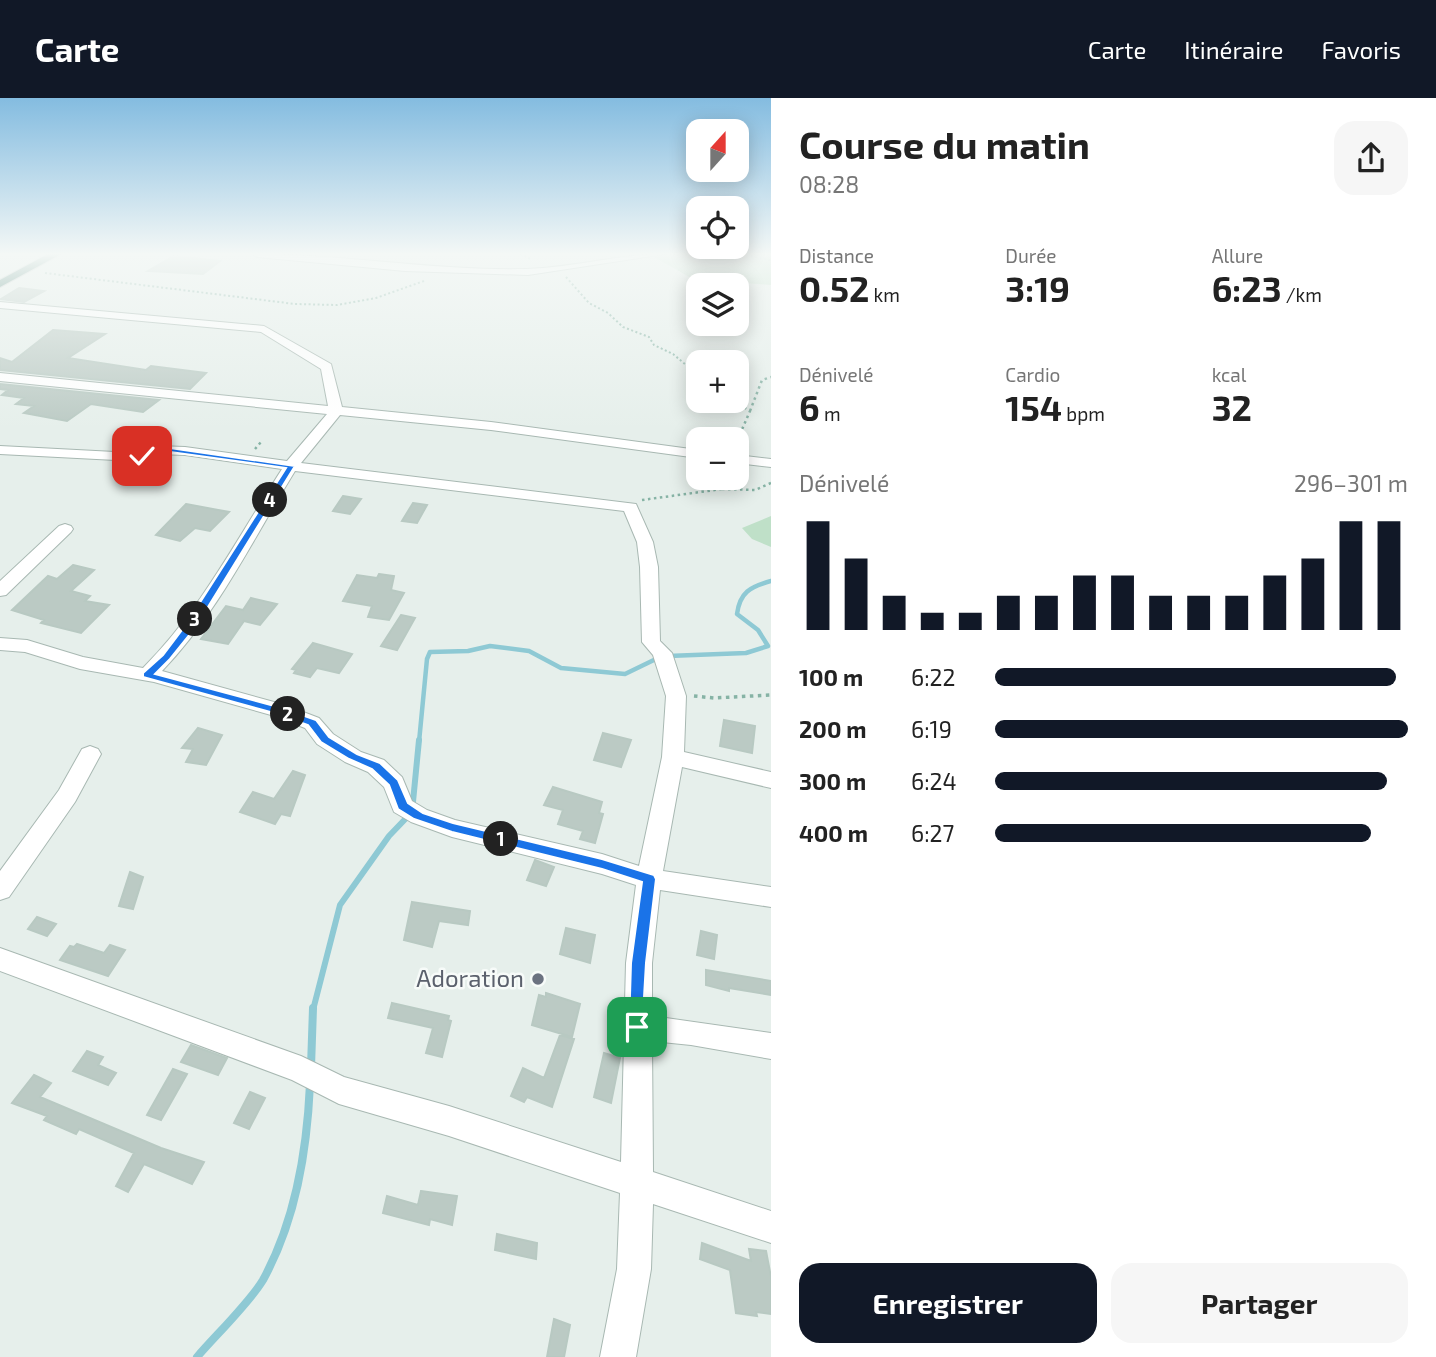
<!DOCTYPE html>
<html lang="fr">
<meta charset="utf-8">
<style>
body{margin:0;font-family:"Exo 2",sans-serif;background:#f6f6f6;color:#222;height:100vh;display:flex;flex-direction:column;font-size:26px;white-space:nowrap}
*{box-sizing:border-box;margin:0}
p{font-size:23px;color:#767676}
.icon{flex:none;width:38px;height:38px;fill:none;stroke:currentColor;stroke-width:2;stroke-linecap:round;stroke-linejoin:round}
.map{position:relative;flex:1;overflow:hidden}
.sheet{display:flex;flex-direction:column;background:#fff;width:665px}
.sheet>*{flex:none}
.needle{width:46px;rotate:21deg}
.fabs{position:absolute;left:686px;top:21px;display:grid;gap:14px}
.fabs a{display:grid;place-items:center;width:63px;height:63px;border-radius:14px;background:#fff;box-shadow:0 4px 18px #0003;font-size:35px}
.pin{position:absolute;display:grid;place-items:center;width:60px;height:60px;color:#fff;margin:-30px;border-radius:14px;box-shadow:0 4px 10px #0006}
.km{position:absolute;width:35px;height:35px;margin:-18px;border-radius:50%;background:#222;color:#fff;font-size:19px;line-height:35px;text-align:center}
.round{display:grid;place-items:center;flex:none;width:74px;height:74px;border-radius:21px;background:#f6f6f6}
.head{display:flex;align-items:center;justify-content:space-between;height:119px;padding:0 28px}
h1{font-size:38px;font-weight:700;line-height:52px}
.metrics{display:grid;grid-template-columns:repeat(3,1fr);gap:10px;height:119px;padding:7px 28px}
.metrics div{display:grid;align-content:center}
.metrics b{font-size:35px;font-weight:700}
.metrics small{font-size:19px;font-weight:400}
.metrics p{font-size:19px}
.chart{height:196px;padding:14px 28px}
.chart p{display:flex;justify-content:space-between}
.chart svg{width:100%;height:126px;margin-top:7px;stroke:#111827;stroke-width:6}
.button{display:flex;gap:14px;margin-top:auto;padding:14px 28px}
.button a{flex:1;height:80px;border-radius:21px;background:#111827;color:#fff;font-size:28px;font-weight:700;line-height:80px;text-align:center}
.button a+a{background:#f6f6f6;color:#222}
ul{padding:0 28px;list-style:none;font-size:23px}
li{display:grid;grid-template-columns:112px 84px 1fr;align-items:center;height:52px}
li i{height:18px;border-radius:9px;background:#111827}
header{display:flex;align-items:center;gap:42px;box-sizing:border-box;height:98px;padding:0 35px;background:#111827;color:#fff}
header strong{font-size:33px}
nav{display:flex;gap:38px;margin-inline-start:auto;font-size:24px}
main{display:flex;flex:1;min-height:0}
.map>svg:first-child{display:block}
.green{fill:#bfe0c8}
.lines{fill:none;stroke-linecap:round;stroke-linejoin:round}
.stream-far2{stroke:#8ec9d4;stroke-width:4.5}
.stream-far1{stroke:#8ec9d4;stroke-width:6}
.stream{stroke:#8ec9d4;stroke-width:8}
.building{fill:#bbcac4;stroke:#b8c9c2;stroke-width:2}
.street-casing{stroke:#a8b8b2;stroke-width:2}
.highway-casing{stroke:#c2cac8;stroke-width:2}
.path-far2{stroke:#86b3a5;stroke-width:2;stroke-dasharray:2 2.5;stroke-linecap:butt}
.path-far1{stroke:#86b3a5;stroke-width:2.5;stroke-dasharray:2.5 3.5;stroke-linecap:butt}
.path{stroke:#86b3a5;stroke-width:3.5;stroke-dasharray:3.5 4.5;stroke-linecap:butt}
.street{fill:#fff;fill-rule:evenodd}
.highway{fill:#2f6f62;fill-rule:evenodd}
.route{fill:#1a73e8;stroke:#fff;stroke-width:2}
.worship-dot{fill:#6b7280;stroke:#f7fbf9;stroke-width:2.5}
.labels{text-anchor:middle;stroke-width:5;stroke-linejoin:round;paint-order:stroke}
.near-worship-label{font-size:24px;fill:#5b616d;stroke:#f7fbf9;text-anchor:end}
</style>
<header>
<strong>Carte</strong>
<nav><a>Carte</a><a>Itinéraire</a><a>Favoris</a></nav>
</header>
<main>
<div class="map">
<svg width="771" height="1259" viewBox="0 0 771 1259">
<rect width="100%" height="100%" fill="#e6efeb"/>
<path class="green" d="M649,156H771V187L693,181Z
M771,418V449L752,441L742,430Z"/>
<g class="lines">
<path class="stream-far2" d="M668,558L746,555L768,548L758,532L737,516C740,494 750,489 771,483
M419,644L427,561L430,554L468,553L490,548L529,553L561,570L625,576L658,560"/>
<path class="stream-far1" d="M313,912L340,807L389,738L412,714L419,642"/>
<path class="stream" d="M311,969L313,910
M197,1259C215,1238 250,1204 263,1182C296,1122 307,1053 310,986"/>
</g>
<path class="building" d="M174,158L220,163L203,176L148,173Z
M19,190L44,193L24,204L1,201Z
M53,232L105,236L68,260L146,272L151,268L206,275L190,291L0,272V260L12,264Z
M0,286L159,302L143,314L91,306L67,323L24,315L34,308L16,306L24,300L2,297L8,292L0,291Z
M343,398L361,401L350,416L333,413Z
M413,405L427,407L417,425L402,423Z
M186,406L229,414L210,433L195,430L180,443L156,437Z
M73,467L94,472L71,493L90,498L85,503L109,507L81,535L41,525L44,522L12,512L48,478L57,481Z
M379,476L394,478L391,492L404,495L389,522L368,519L372,508L343,503L357,477L377,480Z
M251,500L277,506L260,527L244,523L228,546L201,541L226,508L243,512Z
M401,517L415,520L397,552L381,548Z
M313,545L352,556L339,575L317,570L310,579L294,575L296,572L292,571Z
M724,622L755,628L752,655L720,648Z
M198,630L222,637L206,667L186,664L193,651L182,650Z
M603,635L631,642L621,669L594,662Z
M293,673L305,677L290,718L281,716L275,726L240,714L253,694L274,701Z
M553,689L602,704L599,715L603,716L595,745L580,741L583,733L558,726L563,712L544,707Z
M535,762L554,769L546,788L527,782Z
M130,774L143,779L133,811L119,808Z
M412,804L470,813L468,827L439,823L432,849L404,842Z
M37,819L56,826L47,838L28,831Z
M566,830L595,837L590,865L560,856Z
M701,833L717,837L714,861L697,857Z
M77,846L104,855L110,847L125,852L108,878L60,862L70,848L74,849Z
M706,872L771,883V897L729,890V893L706,887Z
M546,895L580,906L572,939L532,927L539,897L546,899Z
M392,905L449,918L448,922L451,923L442,959L426,955L433,930L388,920Z
M560,937L574,941L552,1009L527,999L524,1004L511,998L523,970L544,980Z
M191,947L227,960L218,977L181,964Z
M87,953L103,959L98,967L116,975L108,987L73,973Z
M604,955L620,960L611,1005L594,999Z
M173,971L187,976L161,1022L147,1017Z
M34,977L51,985L40,999L161,1050L204,1064L192,1086L144,1066L128,1094L116,1088L134,1055L79,1031L76,1036L44,1022L47,1018L12,1005Z
M250,994L265,1000L249,1031L234,1025Z
M421,1093L457,1098L452,1127L430,1121L429,1127L383,1115L387,1098L418,1107Z
M497,1136L537,1145L536,1161L495,1152Z
M702,1145L751,1163L749,1151L766,1153L771,1179V1216L756,1214L757,1218L736,1215L730,1172L700,1161Z
M554,1221L570,1227L564,1259H547Z"/>
<g class="lines">
<g class="street-casing">
<path id="street" d="M252,156C344,156 434,173 526,171C572,170 618,156 665,156L528,177L405,173L257,159Z
M0,204L264,228L331,266L342,309L491,324L698,352V360L491,332L340,317L301,365L636,406L653,444L658,469L660,543L672,555L686,598L684,654L771,674V690L682,669L663,773L771,789V809L660,792L652,865V918L771,935V961L691,947L652,943L653,1074L771,1113V1145L653,1106L651,1171L636,1259H600L617,1171L620,1095L449,1038L339,1006L292,982L0,873V850L301,958L344,979L449,1008L621,1064L626,865L636,787L602,776L452,739L411,724L394,714L384,689L368,674L345,664L317,646L305,630L271,617L154,584L80,571L25,554L0,552V540L27,542L83,559L143,570C201,512 238,439 282,371L185,357L158,356L135,363L0,356V348L134,355L157,348L185,349L287,363L327,316L0,283V275L328,308L321,271L261,234L0,210ZM295,373L624,413L637,444L640,469L642,544L653,557L666,598L662,659L639,768L602,756L455,722L427,712L412,703L402,679L384,662L361,654L333,636L319,620L285,607L162,573C218,515 253,441 295,373Z
M737,357L771,361V369L737,365Z
M65,426L71,428L73,431L71,434L6,497L0,498V483L59,428Z
M90,648L98,651L101,656L75,704L9,799L0,802V773L59,692L82,651Z"/>
</g>
<g class="highway-casing">
<path id="highway" d="M48,156H61L0,189V182Z"/>
</g>
<path class="path-far2" d="M520,156L531,161
M742,156L771,162
M45,175L295,206L337,207L376,200L424,183
M566,179L589,205L608,215L623,229L649,239L654,247L673,256L698,277"/>
<path class="path-far1" d="M734,303L750,313L737,343
M750,313L762,282L771,279
M255,351L261,344
M722,391L755,392L771,385
M642,402L722,391L725,380"/>
<path class="path" d="M694,598L714,600L771,597"/>
<use href="#street" class="street"/>
<use href="#highway" class="highway"/>
</g>
<linearGradient id="sky" x2="0" y2="1"><stop stop-color="#84bce0"/><stop offset="0.47" stop-color="#f4f8f6"/><stop offset="1" stop-color="#f4f8f6" stop-opacity="0"/></linearGradient>
<rect width="771" height="332" fill="url(#sky)"/>
<path class="route" d="M163,349L295,368L195,530L170,561L155,576L282,610L316,622L329,639L357,656L380,665L398,682L408,705L423,715L453,725L602,761L654,777L656,781L646,865L642,934L637,936L632,934L629,929L631,865L642,784L602,771L452,734L414,721L398,711L389,687L372,671L349,661L321,644L308,627L274,615L143,579V575L163,557L185,528L286,370L163,353L142,360L138,358Z"/>
<circle class="worship-dot" cx="538" cy="881" r="7"/>
<g class="labels">
<g class="near-worship-label">
<text x="524" y="889">Adoration</text>
</g>
</g>
</svg>
<div class="fabs">
<a><svg class="needle" viewBox="-14 -14 28 28"><path d="M0-13l5 13h-10z" fill="#e53935"/><path d="M0 13l5-13h-10z" fill="#767676"/></svg></a>
<a><svg class="icon" aria-label="locate" viewBox="0 0 24 24"><circle cx="12" cy="12" r="6"/><path d="M12 2v4M12 18v4M2 12h4M18 12h4"/></svg></a>
<a><svg class="icon" aria-label="layers" viewBox="0 0 24 24"><path d="M12 4l9 5-9 5-9-5zM3 14l9 5 9-5"/></svg></a>
<a>+</a>
<a>−</a>
</div>
<div class="pin" style="left:637px;top:929px;background:#1e9e55"><svg class="icon" aria-label="arrive" viewBox="0 0 24 24"><path d="M6 21V4h12l-3 4 3 4H6"/></svg></div>
<div class="pin" style="left:142px;top:358px;background:#d93025"><svg class="icon" aria-label="check" viewBox="0 0 24 24"><path d="M5 12l5 5 9-10"/></svg></div>
<b class="km" style="left:501px;top:741px">1</b>
<b class="km" style="left:288px;top:616px">2</b>
<b class="km" style="left:195px;top:521px">3</b>
<b class="km" style="left:270px;top:402px">4</b>
</div>
<section class="sheet">
<div class="head"><div><h1>Course du matin</h1><p>08:28</p></div><a class="round"><svg class="icon" aria-label="share" viewBox="0 0 24 24"><path d="M12 15V3M7 8l5-5 5 5M5 13v7h14v-7"/></svg></a></div>
<div class="metrics">
<div><p>Distance</p><b>0.52<small> km</small></b></div>
<div><p>Durée</p><b>3:19</b></div>
<div><p>Allure</p><b>6:23<small> /km</small></b></div>
</div>
<div class="metrics">
<div><p>Dénivelé</p><b>6<small> m</small></b></div>
<div><p>Cardio</p><b>154<small> bpm</small></b></div>
<div><p>kcal</p><b>32</b></div>
</div>
<div class="chart"><p><span>Dénivelé</span>296–301 m</p>
<svg viewBox="0 0 160 44" preserveAspectRatio="none"><path d="M5 44V6M15 44V19M25 44V32M35 44V38M45 44V38M55 44V32M65 44V32M75 44V25M85 44V25M95 44V32M105 44V32M115 44V32M125 44V25M135 44V19M145 44V6M155 44V6"/></svg>
</div>
<ul>
<li><b>100 m</b>6:22<i style="width:97%"></i></li>
<li><b>200 m</b>6:19<i style="width:100%"></i></li>
<li><b>300 m</b>6:24<i style="width:95%"></i></li>
<li><b>400 m</b>6:27<i style="width:91%"></i></li>
</ul>
<div class="button"><a>Enregistrer</a><a>Partager</a></div>
</section>
</main>
